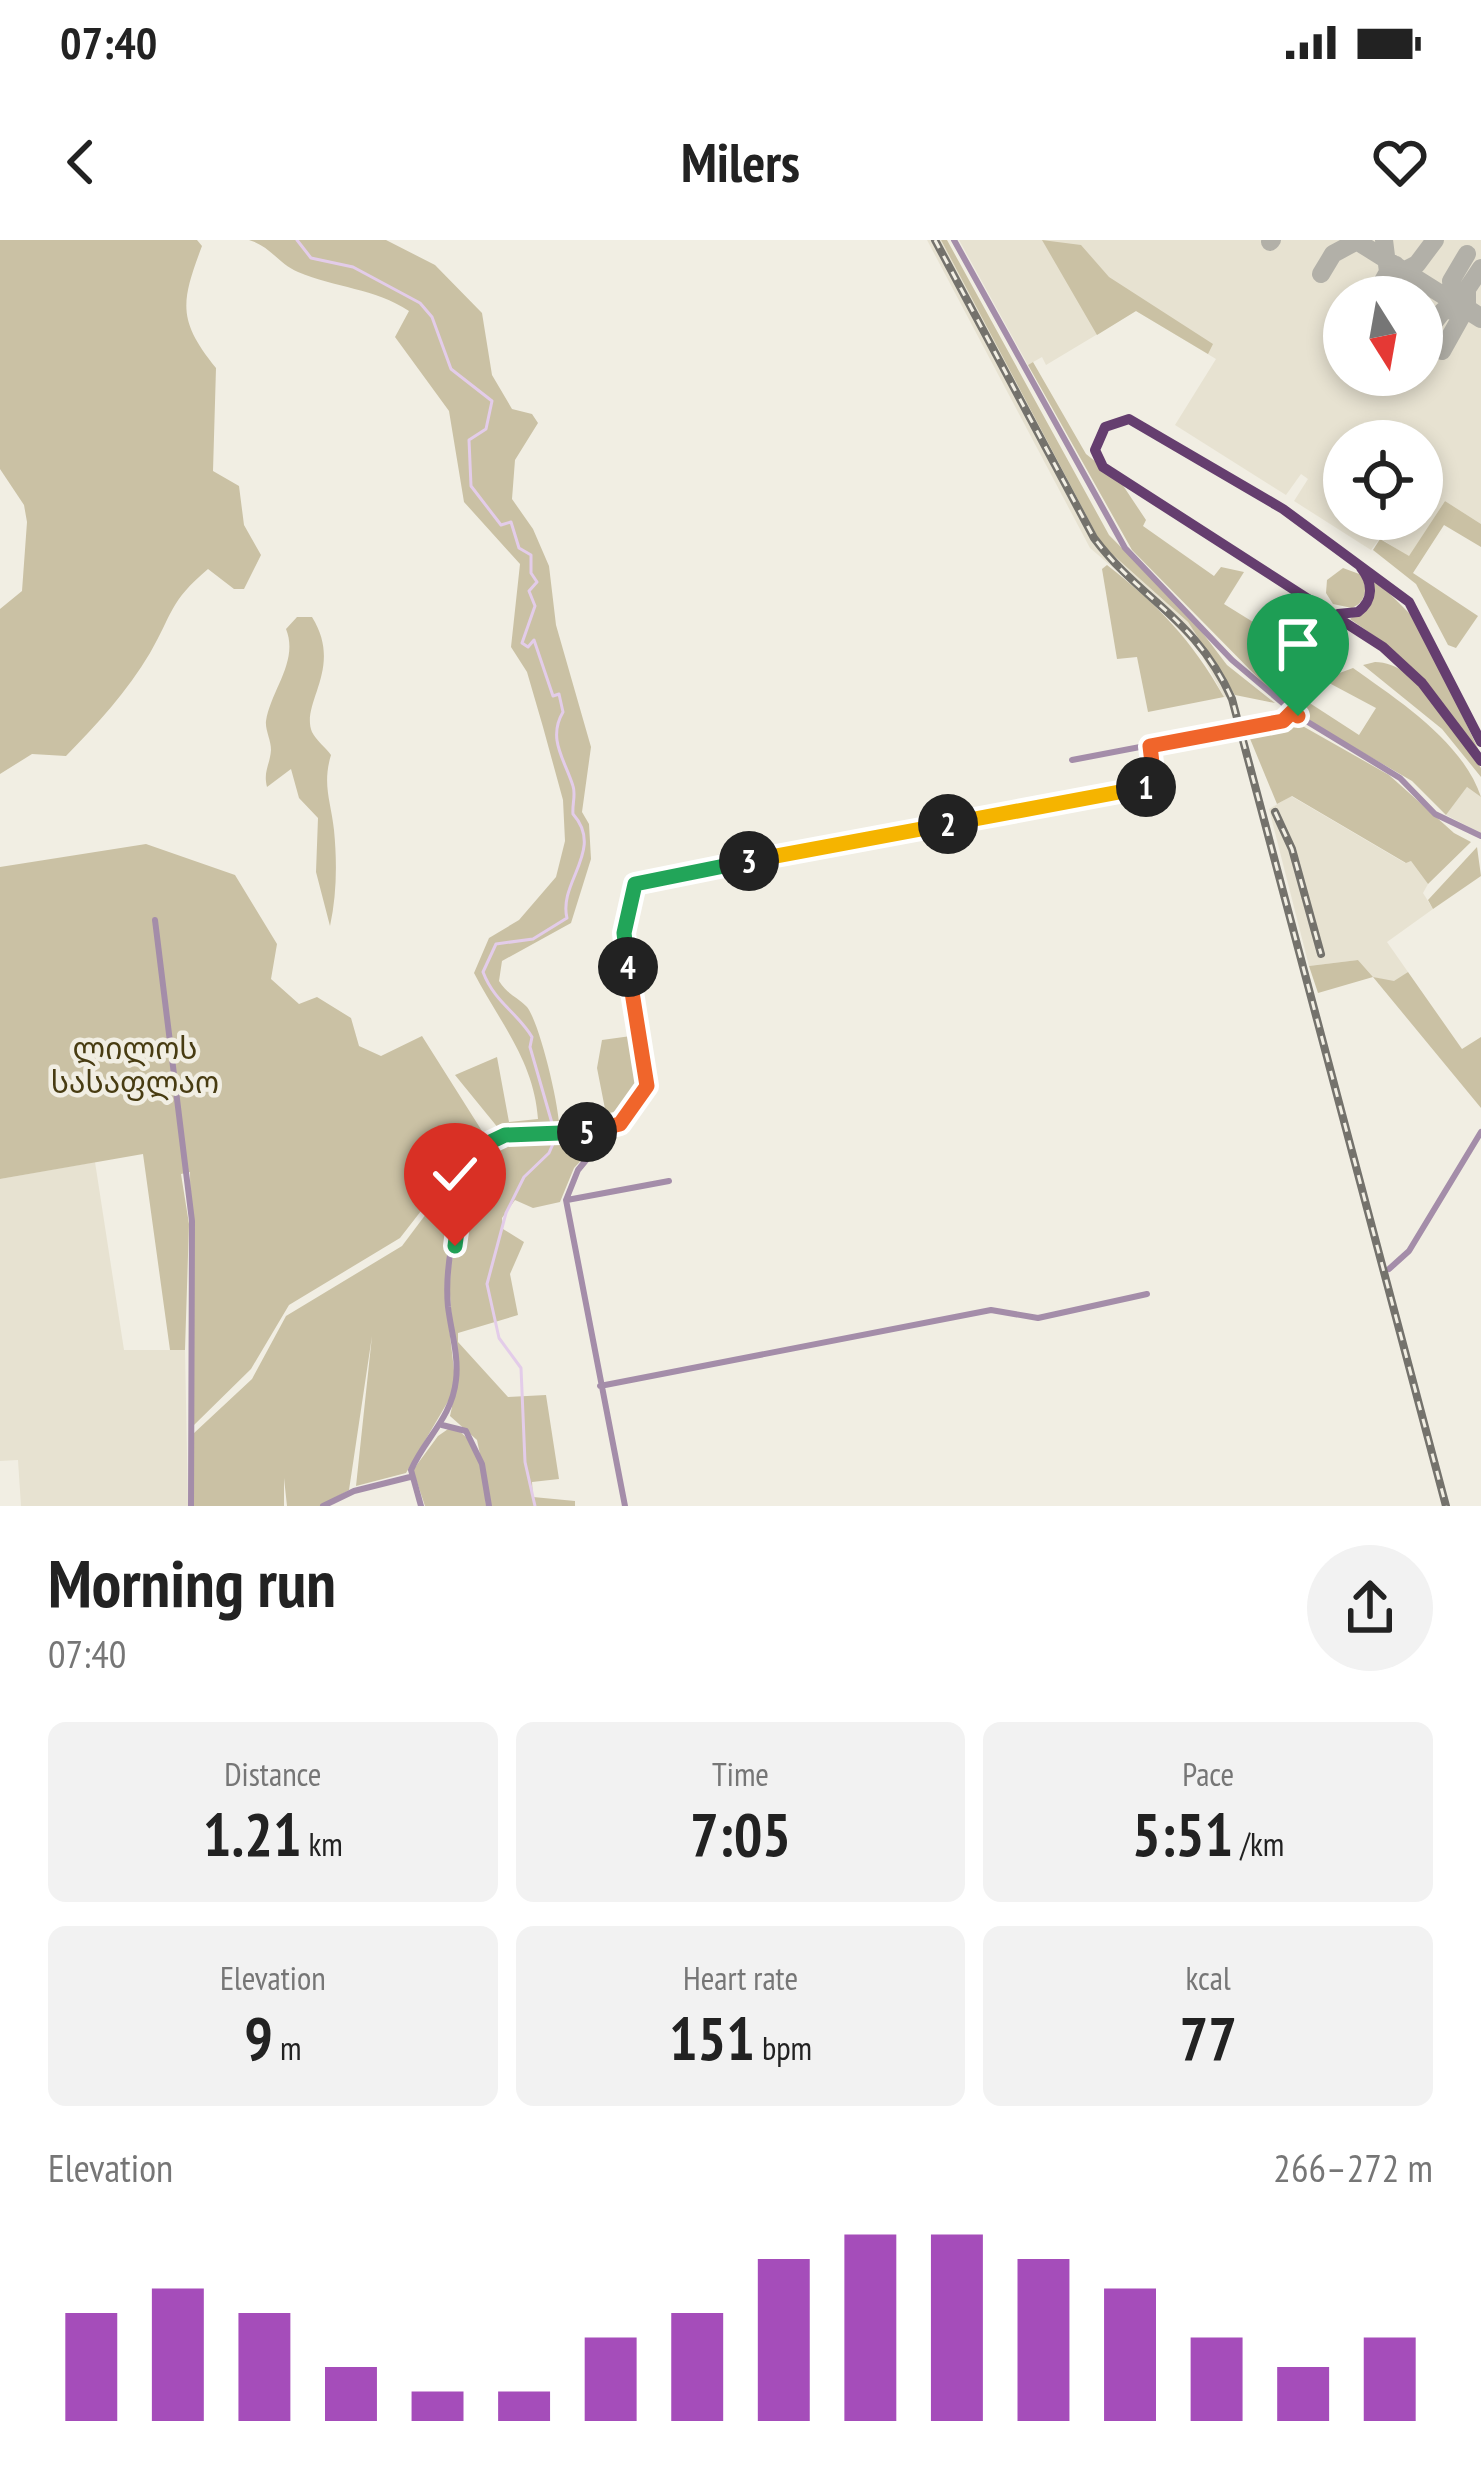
<!DOCTYPE html>
<meta charset="utf-8">
<style>
body{margin:0;font-family:"PT Sans Narrow","Noto Sans Georgian",sans-serif;background:#f2f2f2;color:#222;height:100vh;display:flex;flex-direction:column;font-size:45px;white-space:nowrap}
*{box-sizing:border-box;margin:0}
p{font-size:39px;color:#767676}
.icon{flex:none;width:66px;height:66px;fill:none;stroke:currentColor;stroke-width:2;stroke-linecap:round;stroke-linejoin:round}
.map{position:relative;height:1266px;overflow:hidden}
.details{display:flex;flex-direction:column;background:#fff;flex:1}
.details>*{flex:none}
.needle{width:78px;rotate:169deg}
.controls{position:absolute;left:1323px;top:36px;display:grid;gap:24px}
.controls a{display:grid;place-items:center;width:120px;height:120px;border-radius:50%;background:#fff;box-shadow:0 6px 18px #0003;font-size:60px}
.pin{position:absolute;display:grid;place-items:center;width:102px;height:102px;color:#fff;margin:-123px -51px;border-radius:50% 50% 50% 0;rotate:-45deg;box-shadow:0 0 12px #0007}
.pin .icon{rotate:45deg}
.km{position:absolute;width:60px;height:60px;margin:-30px;border-radius:50%;background:#222;color:#fff;font-size:33px;line-height:60px;text-align:center}
.round{display:grid;place-items:center;flex:none;width:126px;height:126px;border-radius:63px;background:#f2f2f2}
.overview{display:flex;align-items:center;justify-content:space-between;height:204px;padding:0 48px}
h1{font-size:66px;font-weight:800;line-height:90px}
.metrics{display:grid;grid-template-columns:repeat(3,1fr);gap:18px;height:204px;padding:12px 48px}
.metrics div{display:grid;align-content:center;border-radius:18px;background:#f2f2f2;text-align:center}
.metrics b{font-size:60px;font-weight:800}
.metrics small{font-size:33px;font-weight:400}
.metrics p{font-size:33px}
.chart{height:336px;padding:24px 48px}
.chart p{display:flex;justify-content:space-between}
.chart svg{width:100%;height:216px;margin-top:12px;stroke:#a54dba;stroke-width:6}
.status{display:flex;justify-content:space-between;align-items:center;height:84px;padding:0 60px;background:#fff;direction:ltr}
.status svg{height:33px;fill:currentColor}
header{display:flex;justify-content:space-between;align-items:center;height:156px;padding:0 48px;background:#fff;font-size:54px;font-weight:800}
.map>svg:first-child{display:block}
.built{fill:#e7e2d1;fill-rule:evenodd}
.green{fill:#cac1a4;fill-rule:evenodd}
.lines{fill:none;stroke-linecap:round;stroke-linejoin:round}
.stream{stroke:#e3cce9;stroke-width:3}
.taxiway{stroke:#b2b0a8;stroke-width:18}
.street{stroke:#a48da9;stroke-width:6}
.primary{stroke:#653e6f;stroke-width:10}
.rail-casing{stroke:#74726c;stroke-width:8}
.rail{stroke:#f1eee3;stroke-width:3;stroke-dasharray:9;stroke-linecap:butt}
.split-1-casing{stroke:#fff;stroke-width:24}
.split-2-casing{stroke:#fff;stroke-width:24}
.split-3-casing{stroke:#fff;stroke-width:24}
.split-4-casing{stroke:#fff;stroke-width:24}
.split-5-casing{stroke:#fff;stroke-width:24}
.split-6-casing{stroke:#fff;stroke-width:24}
.split-1{stroke:#f0652b;stroke-width:15}
.split-2{stroke:#f5b400;stroke-width:15}
.split-3{stroke:#f5b400;stroke-width:15}
.split-4{stroke:#22a559;stroke-width:15}
.split-5{stroke:#f0652b;stroke-width:15}
.split-6{stroke:#22a559;stroke-width:15}
.labels{text-anchor:middle;stroke-width:9;stroke-linejoin:round;paint-order:stroke}
.park-label{font-size:30px;fill:#483c12;stroke:#f1eee3}
</style>
<div class="status"><b>07:40</b><svg viewBox="0 0 49 12"><path d="M0 12V9h3v3zM5 12V6h3v6zM10 12V3h3v9zM15 12V0h3v12zM26 1h20v11H26zM47 4h2v5h-2z"/></svg></div>
<header><svg class="icon" aria-label="back" viewBox="0 0 24 24"><path d="M15 5l-7 7 7 7"/></svg>Milers<svg class="icon" aria-label="heart" viewBox="0 0 24 24"><path d="M12 20l-8-8c-3-5 5-10 8-4 3-6 11-1 8 4z"/></svg></header>
<div class="map">
<svg width="1481" height="1266" viewBox="0 0 1481 1266">
<rect width="100%" height="100%" fill="#f1eee3"/>
<path class="built" d="M927,0H941L1102,305L1188,382L1235,455L1224,457L1200,412L1151,360L1090,308Z
M959,0H1481V284L1445,261L1409,317L1380,298L1371,310L1294,261L1308,239L1301,234L1286,255L1175,185L1216,119L1136,71L1046,125L1042,117L1028,125ZM1344,57H1422V135H1344ZM1344,201H1422V279H1344Z
M1467,547L1481,557V593L1446,575Z
M1291,556L1405,623L1411,621L1428,644L1423,653L1433,669L1387,702L1408,732L1394,742L1373,737L1358,720L1309,726L1269,569Z
M95,922L124,1110H185L188,1266H21L18,1220L0,1221V939Z"/>
<path class="green" d="M0,0H197L202,6C181,62 177,80 216,128L213,231L239,246L244,285L261,315L244,349H234L208,329C169,362 173,373 150,413C127,452 97,484 66,516L32,514L0,534V369L22,351L27,282L24,265L0,229Z
M249,0H386L435,25L482,73L492,135L512,169L532,174L538,183L515,220L512,259L533,289L549,326L556,385L591,507L582,572L589,584L591,619L571,683L502,721L499,741C508,755 516,756 526,766C539,778 563,879 559,895L499,889L455,835L497,817L509,882L538,879C534,821 500,783 474,733L489,698L519,680L556,637L565,601L563,560L543,487L527,432L511,407L520,324L464,262L449,171L395,97L409,71C375,48 335,48 298,32C279,24 270,6 249,0Z
M941,0H947L1109,295L1192,379L1227,425L1275,463L1235,455L1188,382L1102,305Z
M1042,0L1081,5L1109,37L1213,104L1208,114L1136,71L1097,95Z
M1033,122L1086,214L1120,241L1146,280L1143,286L1214,336L1221,327L1244,332L1224,364L1274,395L1270,403L1294,420L1300,411L1337,434L1353,428C1398,460 1463,502 1481,557L1467,547L1446,575L1412,541L1317,486L1267,447L1132,310L1028,125ZM1301,428L1376,468L1359,495L1288,449Z
M1445,261L1481,284V307L1444,285L1413,333L1478,376L1456,408L1448,405L1416,344L1373,310L1380,299L1409,316Z
M1107,325C1159,366 1191,399 1224,457L1148,472L1137,417L1117,419L1102,329Z
M1343,328L1362,335C1367,349 1367,361 1352,368L1333,364L1326,353L1327,340Z
M1374,338L1418,382L1481,515L1380,400L1350,379L1372,362Z
M297,377H312C344,428 300,463 312,492C316,500 326,508 331,515C322,545 331,561 334,590C337,621 337,654 330,686L316,632L318,578L299,558L291,529L267,547C263,531 270,525 271,510C271,500 265,490 266,481C271,450 299,421 286,389Z
M1375,422C1420,422 1457,495 1481,528V537L1442,489L1363,425Z
M1292,480L1389,535L1454,593L1471,602L1428,644L1411,621L1406,623L1292,556L1277,564L1246,489Z
M146,604L235,635L277,704L271,739L299,764L317,757L351,778L359,806L381,816L422,796L482,891L475,919L456,926L400,998L289,1065L251,1129L193,1186L190,932L181,934L189,984L185,1110H170L143,914L0,939V627Z
M1477,607L1481,636L1433,669L1428,660Z
M1358,720L1373,737L1394,741L1408,732L1462,809L1481,797V868L1373,737L1318,753L1309,726Z
M631,796L638,835L627,868L606,874L597,828L602,800Z
M604,889L609,891L574,928L560,962L533,968L515,960L502,978L503,989L524,1002L510,1034L518,1075L458,1093V1102L508,1157L546,1155L559,1239L532,1242L533,1257L575,1261V1266H491L477,1200L450,1176C461,1132 452,1099 450,1054C448,1004 470,953 485,907C525,888 564,907 604,889Z
M474,925L445,1051L455,1139L450,1158L406,1233L356,1246L372,1096L349,1250L320,1266H287L284,1238V1266H194L193,1194L252,1139L286,1076L402,1006L450,942Z
M451,1187C480,1198 485,1238 486,1266H425L413,1230L438,1196Z"/>
<g class="lines">
<path class="stream" d="M297,0L311,18L353,27L420,63L432,77L451,129L492,161L486,189L469,200L471,246L501,285L511,282L519,308L531,315V333L537,342L529,351L535,366L522,403L528,407L534,400L553,456L559,454L563,472C547,499 565,520 573,546C576,555 572,564 573,574C605,610 558,642 567,678L533,699L496,704L483,732C495,763 517,772 532,797L530,807L556,897L549,913L524,937L506,973L487,1044L499,1098L521,1128L525,1222L535,1266"/>
<path class="taxiway" d="M1355,0L1481,79
M1270,2L1272,0
M1396,25L1403,57
M1321,34L1333,14L1357,1
M1384,41L1417,24L1435,0
M1374,57L1388,32L1384,0
M1453,62L1451,41L1467,14
M1476,74L1467,68V49L1481,28
M1422,97L1443,71L1462,68
M1442,111L1461,77L1457,65"/>
<path class="street" d="M954,0L1125,308L1232,420L1298,476L1400,538L1435,574L1481,596
M1072,520L1286,479L1292,472
M155,680L192,981L191,1266
M567,960L669,941
M1389,1029L1409,1011L1481,892
M600,1146L991,1070L1038,1078L1147,1054
M442,1185L466,1191L482,1224L489,1266
M323,1266L354,1251L410,1237
M421,1266L411,1230C425,1198 452,1178 456,1140C459,1116 451,1091 448,1067C443,1015 463,951 484,905L505,895H578L620,884
M625,1266L566,960L578,930L647,846L624,706L635,644L1145,547L1153,540L1150,506"/>
<path class="primary" d="M1338,374L1358,372C1374,360 1373,343 1361,328
M1481,502L1409,362L1283,269L1129,179L1105,187L1095,210L1103,227L1383,407L1422,443L1481,521"/>
<g class="rail-casing">
<path id="rail" d="M935,0L1094,298C1141,361 1195,377 1232,459L1446,1266
M1275,572L1292,609L1321,714"/>
</g>
<use href="#rail" class="rail"/>
</g>
<g class="lines">
<g class="split-1-casing">
<path id="split-1" d="M1146,547L1154,540L1150,506L1283,481L1292,472L1298,476"/>
</g>
<g class="split-2-casing">
<path id="split-2" d="M948,584L1146,547"/>
</g>
<g class="split-3-casing">
<path id="split-3" d="M749,621L948,584"/>
</g>
<g class="split-4-casing">
<path id="split-4" d="M628,727L624,693L635,644L749,621"/>
</g>
<g class="split-5-casing">
<path id="split-5" d="M587,892L620,884L647,846L628,727"/>
</g>
<g class="split-6-casing">
<path id="split-6" d="M455,1006L460,969L484,905L505,895L587,892"/>
</g>
<use href="#split-1" class="split-1"/>
<use href="#split-2" class="split-2"/>
<use href="#split-3" class="split-3"/>
<use href="#split-4" class="split-4"/>
<use href="#split-5" class="split-5"/>
<use href="#split-6" class="split-6"/>
</g>
<g class="labels">
<g class="park-label">
<text x="135" y="819">ლილოს<tspan x="135" dy="34">სასაფლაო</tspan></text>
</g>
</g>
</svg>
<div class="controls">
<a><svg class="needle" viewBox="-14 -14 28 28"><path d="M0-13l5 13h-10z" fill="#e53935"/><path d="M0 13l5-13h-10z" fill="#767676"/></svg></a>
<a><svg class="icon" aria-label="locate" viewBox="0 0 24 24"><circle cx="12" cy="12" r="6"/><path d="M12 2v4M12 18v4M2 12h4M18 12h4"/></svg></a>
</div>
<div class="pin" style="left:1298px;top:476px;background:#1e9e55"><svg class="icon" aria-label="arrive" viewBox="0 0 24 24"><path d="M6 21V4h12l-3 4 3 4H6"/></svg></div>
<div class="pin" style="left:455px;top:1006px;background:#d93025"><svg class="icon" aria-label="check" viewBox="0 0 24 24"><path d="M5 12l5 5 9-10"/></svg></div>
<b class="km" style="left:1146px;top:547px">1</b>
<b class="km" style="left:948px;top:584px">2</b>
<b class="km" style="left:749px;top:621px">3</b>
<b class="km" style="left:628px;top:727px">4</b>
<b class="km" style="left:587px;top:892px">5</b>
</div>
<section class="details">
<div class="overview"><div><h1>Morning run</h1><p>07:40</p></div><a class="round"><svg class="icon" aria-label="share" viewBox="0 0 24 24"><path d="M12 15V3M7 8l5-5 5 5M5 13v7h14v-7"/></svg></a></div>
<div class="metrics">
<div><p>Distance</p><b>1.21<small> km</small></b></div>
<div><p>Time</p><b>7:05</b></div>
<div><p>Pace</p><b>5:51<small> /km</small></b></div>
</div>
<div class="metrics">
<div><p>Elevation</p><b>9<small> m</small></b></div>
<div><p>Heart rate</p><b>151<small> bpm</small></b></div>
<div><p>kcal</p><b>77</b></div>
</div>
<div class="chart"><p><span>Elevation</span>266–272 m</p>
<svg viewBox="0 0 160 44" preserveAspectRatio="none"><path d="M5 44V22M15 44V17M25 44V22M35 44V33M45 44V38M55 44V38M65 44V27M75 44V22M85 44V11M95 44V6M105 44V6M115 44V11M125 44V17M135 44V27M145 44V33M155 44V27"/></svg>
</div>
</section>
